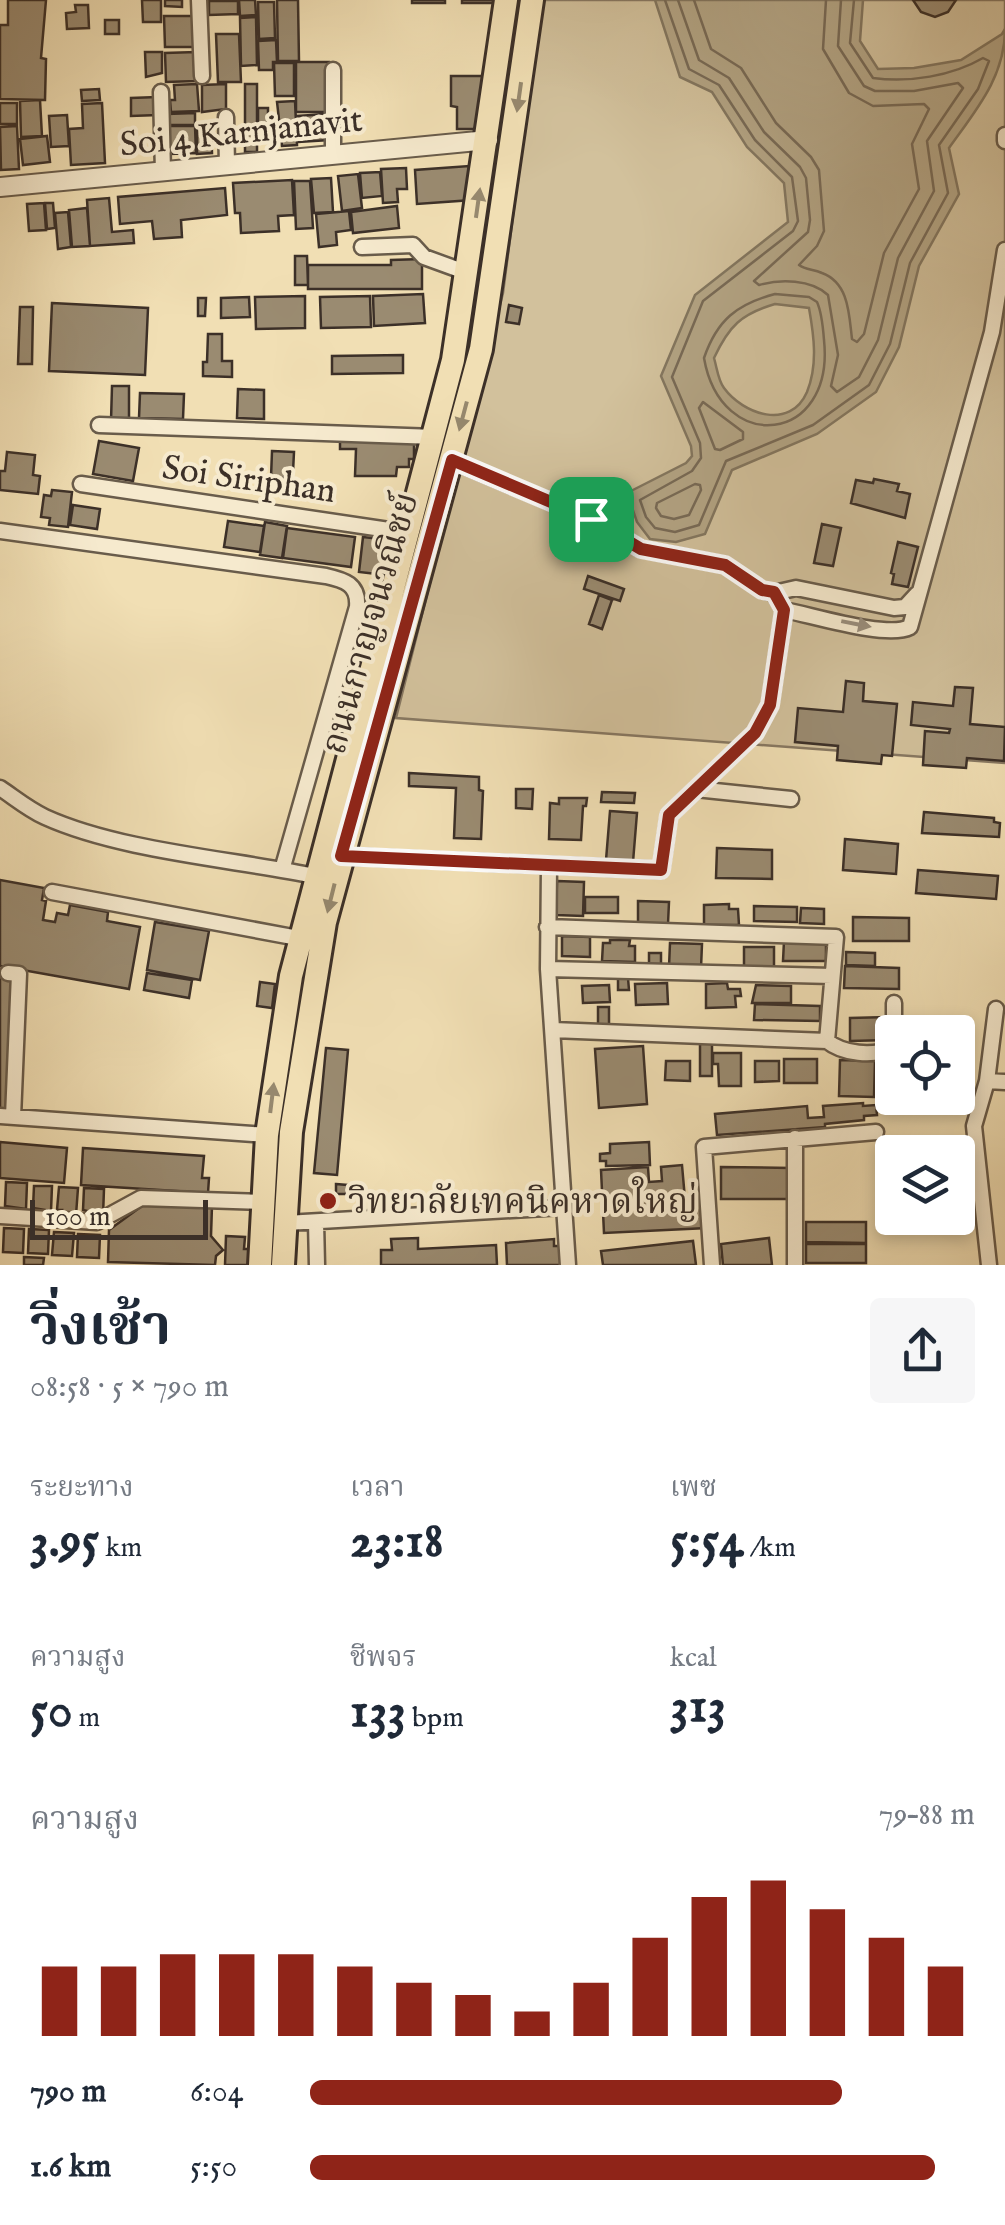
<!DOCTYPE html>
<html lang="th">
<meta charset="utf-8">
<style>
body{margin:0;font-family:"IM FELL English","Noto Serif Thai",serif;background:#f6f6f7;color:#1f2937;height:100vh;display:flex;flex-direction:column;font-size:38px;white-space:nowrap}
*{box-sizing:border-box;margin:0}
p{font-size:32px;color:#747a83}
.icon{flex:none;width:55px;height:55px;fill:none;stroke:currentColor;stroke-width:2;stroke-linecap:round;stroke-linejoin:round}
.map{position:relative;height:1265px;overflow:hidden}
.drawer{display:flex;flex-direction:column;background:#fff;flex:1}
.drawer>*{flex:none}
.buttons{position:absolute;left:875px;top:1015px;display:grid;gap:20px}
.buttons a{display:grid;place-items:center;width:100px;height:100px;border-radius:10px;background:#fff;box-shadow:0 5px 15px #0003;font-size:50px}
.scale{position:absolute;left:30px;bottom:25px;width:178px;box-sizing:border-box;padding-left:10px;border:5px solid #3c3028;border-top:0;font-size:28px;line-height:35px;white-space:nowrap;color:#3c3028;-webkit-text-stroke:8px #f6eace;paint-order:stroke}
.pin{position:absolute;display:grid;place-items:center;width:85px;height:85px;color:#fff;margin:-42px;border-radius:20px;box-shadow:0 5px 15px #0006}
.round{display:grid;place-items:center;flex:none;width:105px;height:105px;border-radius:10px;background:#f6f6f7}
.summary{display:flex;align-items:center;justify-content:space-between;height:170px;padding:0 30px}
h1{font-size:55px;font-weight:700;line-height:75px}
.metrics{display:grid;grid-template-columns:repeat(3,1fr);gap:15px;height:170px;padding:10px 30px}
.metrics div{display:grid;align-content:center}
.metrics b{font-size:50px;font-weight:700}
.metrics small{font-size:28px;font-weight:400}
.metrics p{font-size:28px}
.chart{height:280px;padding:20px 30px}
.chart p{display:flex;justify-content:space-between}
.chart svg{width:100%;height:180px;margin-top:10px;stroke:#8f2418;stroke-width:6}
ul{padding:0 30px;list-style:none;font-size:32px}
li{display:grid;grid-template-columns:160px 120px 1fr;align-items:center;height:75px}
li i{height:25px;border-radius:12px;background:#8f2418}
.map>svg:first-child{display:block}
.green{fill:#d2c19c;stroke:#877862;stroke-width:2.5}
.water{fill:#b3a484;stroke:#83765f;stroke-width:2.5;fill-rule:evenodd}
.lines{fill:none;stroke-linecap:round;stroke-linejoin:round}
.shore{stroke:#786a56;stroke-width:2.5}
.building{fill:#9a8b71;stroke:#3c3028;stroke-width:2.5}
.minor-casing{stroke:#695c4b;stroke-width:19}
.tertiary-casing{stroke:#695c4b;stroke-width:22}
.primary-casing{stroke:#3c3028;stroke-width:28}
.minor{stroke:#f6eace;stroke-width:14}
.tertiary{stroke:#f6eace;stroke-width:18}
.primary{stroke:#f1dfb4;stroke-width:22}
.oneway{fill:#96886e}
.oneway2{fill:#998d7b}
.route-casing{stroke:#fff;stroke-width:20}
.route{stroke:#8f2418;stroke-width:12}
.poi-dot{fill:#8f2418;stroke:#f6eace;stroke-width:4}
.labels{text-anchor:middle;stroke-width:8;stroke-linejoin:round;paint-order:stroke}
.street-label{font-size:35px;fill:#3c3028;stroke:#f6eace}
.poi-label{font-size:35px;fill:#3c3028;stroke:#f6eace;text-anchor:start}
</style>
<div class="map">
<svg width="1005" height="1265" viewBox="0 0 1005 1265">
<rect width="100%" height="100%" fill="#f1dfb4"/>
<filter id="stains"><feTurbulence type="fractalNoise" baseFrequency=".002" numOctaves="4"/><feColorMatrix values="0 0 0 0 .2 0 0 0 0 .09 0 0 0 0 .02 0 0 0 .5 -.17"/></filter>
<radialGradient id="worn" r=".72"><stop offset=".6" stop-color="#630" stop-opacity="0"/><stop offset="1" stop-color="#630" stop-opacity=".3"/></radialGradient>
<path class="green" d="M541,0H1005V763L396,718L503,293Z"/>
<path class="water" d="M655,0H863L860,41L878,69L914,68L961,60L1002,34L1005,29C1005,77 976,110 949,148L959,194L919,266L899,347L876,392L817,434L732,470L705,534L676,542L650,539L637,522L627,493L686,463L692,456L691,446L661,376L695,295L788,222L784,183L747,147L712,92L680,77ZM775,304L809,308C814,336 818,365 807,392C790,431 743,414 724,388C718,380 717,368 714,358C729,326 741,314 775,304Z"/>
<g class="lines">
<path class="shore" d="M665,0L689,69L719,85L755,140L792,177L798,221L793,231L703,301L672,377L700,443L701,458L692,471L640,500L646,517L655,528L675,532L699,525L726,461L813,425L869,385L890,344L910,263L948,193L939,145L978,89L989,61L983,58C952,76 909,83 873,78L850,43L854,0
M678,0L699,60L729,78L764,132L800,167L806,178L810,220L808,232L754,281L759,285C780,279 811,279 828,295L838,355L831,386L837,392L859,377L878,340L898,258L934,191L927,141L963,88L958,83L914,91H875L864,86L838,46L841,0
M694,0L711,49L741,68L776,123L811,157L819,170L824,231L817,246L799,265C806,270 813,269 822,273C849,283 849,314 852,339L857,342L864,334L884,253L919,189L912,144L929,109L924,104L873,106L849,93L823,49L826,0
M775,294L809,297L817,302C822,313 823,327 824,340C835,444 721,456 704,358C717,320 737,304 775,294Z
M703,402L743,432V439L720,450L715,449L699,408Z
M695,484L700,485L701,490L689,515L674,519L661,516L656,508L657,503Z"/>
</g>
<path class="building" d="M8,0H46L41,58L46,59L45,100L0,99V25H8Z
M142,0H161V22H143Z
M165,0H182V7L165,6Z
M239,0H255L256,15L240,16Z
M277,0H298L299,61H278Z
M412,0H445V3H412Z
M462,0H495V3H462Z
M913,0H956L948,12L935,17L921,12Z
M209,1H238V14L209,15Z
M258,2H274L275,38L259,39Z
M75,5H88L89,28L67,29L66,13L76,12Z
M164,16H197L198,47H165Z
M256,17L257,65L241,66L240,18Z
M105,20H119V34H105Z
M216,34H239L241,82H218Z
M276,40L277,62H273V70H259L258,41Z
M145,52H162V73L146,77Z
M196,52L197,81L166,82L165,53Z
M296,62H329V112H296Z
M274,63H294V96H275Z
M451,76H486L487,129H457V107L451,106Z
M197,84L199,111L171,112L170,100H175L174,85Z
M226,84V109L202,112V85Z
M245,84H257V152H245Z
M99,89L100,100L82,101L81,90Z
M157,97L158,115L131,116V98Z
M40,100L42,136L21,137L20,101Z
M295,101L297,145L282,146L277,102Z
M0,103H17V124H0Z
M102,103L105,163L71,165L69,129L83,128L82,104Z
M258,108H268V126H258Z
M195,113V125H167V114Z
M327,114L329,140L299,142L297,116Z
M67,115L69,146L51,147L49,116Z
M197,124H211L212,153L197,154Z
M17,126L19,169L1,170L0,127Z
M169,126H195L196,153L170,154Z
M47,136L50,162L23,165L20,139Z
M469,166L472,200L417,204L415,170Z
M406,168L407,189H397L398,202L383,203L381,169Z
M380,172L382,196L362,198L360,173Z
M358,174L362,208L342,211L338,176Z
M331,178L333,212L314,213L311,179Z
M292,180L294,215L278,216L279,231L241,233L240,213H235L233,183Z
M294,181H310L313,228L296,229Z
M225,188L227,215L181,220L182,237L154,239L152,221L120,224L118,197Z
M109,198L112,232L133,230L134,243L90,246L87,200Z
M44,203L46,230L29,231L27,204Z
M45,203H53L55,228L47,229Z
M397,206L399,228L353,233L351,212Z
M87,208L90,246L72,247L69,210Z
M349,211L351,230L336,232L337,245L319,247L316,214Z
M68,212L71,247L58,249L55,213Z
M295,256H307L308,285H295Z
M422,259V289H308V265H391V260Z
M423,294L425,323L374,326L373,296Z
M305,296V328L256,329L255,297Z
M370,296L371,327L321,328L320,297Z
M249,297L250,317L221,318V298Z
M198,298H206L205,316H198Z
M52,303L148,308L145,375L49,371Z
M509,305L522,308L519,324L506,322Z
M20,307H33L32,364H18Z
M208,334H222V361H232V377L203,376V362H207Z
M403,355V373L332,374V356Z
M112,386H129V421H111Z
M238,389L264,390V419L237,418Z
M140,393L184,394L183,419L139,418Z
M340,438L408,440V443H414V459H409V467H397L396,476H355L356,449H340Z
M99,441L139,448L133,481L93,474Z
M272,451L294,452L293,472H285L284,478H271Z
M7,452L35,455L33,475L40,476L38,494L0,490V471H5Z
M874,479L899,484L897,491L910,494L905,518L851,503L856,480L873,483Z
M52,490L72,492L68,527L49,525L50,518L41,517L44,495L51,496Z
M73,505L100,509L97,529L70,525Z
M228,521L264,526L260,552L224,547Z
M265,522L287,526L282,558L260,555Z
M822,524L841,528L833,566L814,563Z
M287,528L355,537L351,567L283,558Z
M363,537L390,540L386,575L359,572Z
M898,542L918,547L908,587L892,584L894,574L891,573Z
M588,576L624,589L620,601L584,589Z
M599,595L612,600L602,629L589,624Z
M846,681L864,683L863,701L897,704L892,756L882,755L881,764L837,760L838,746L795,742L798,708L843,712Z
M955,687L973,688L970,724L1005,727L1004,761L967,758L966,768L923,765L925,731L949,733L950,729L911,725L913,702L953,706Z
M409,773L479,777V790L483,791L481,839L454,838L456,788L409,786Z
M516,789H533L532,809L516,808Z
M602,792L635,793L634,803L601,802Z
M559,798H587L586,806H583L581,840L549,839L550,803L559,804Z
M610,811L637,813L633,862L606,860Z
M924,812L994,818V822L1000,823L999,837L922,833Z
M845,839L898,844L896,874L843,870Z
M717,848L772,850V879L716,878Z
M918,870L998,876L996,899L916,893Z
M0,880L44,888L42,900L46,901L43,920L55,922L57,913L68,915L70,905L108,912L107,921L140,927L129,989L0,966Z
M557,881L584,882L583,916L556,915Z
M585,897H618V913H585Z
M638,901L669,902L668,924L638,923Z
M729,904V909H738L739,925H704V905Z
M754,906L797,907V922L754,921Z
M801,908L824,909V924L800,923Z
M853,917L909,918V941H853Z
M155,922L209,931L200,980L147,970Z
M562,936L590,937V957L562,956Z
M610,940H630L629,946H635V962L602,961L603,943H610Z
M784,941H826V961H783Z
M670,943L702,944L701,968L669,967Z
M744,947H774V971L744,970Z
M846,952L875,953V966L846,965Z
M649,953H661V965L649,966Z
M845,966L899,968V989L844,988Z
M147,973L192,980L189,998L144,990Z
M0,977L16,978L8,1112H0Z
M618,978H628L629,990H618Z
M260,982L275,984L272,1008L257,1006Z
M667,983L668,1004L636,1005L635,984Z
M727,983L728,989H740L741,996H735L736,1007L706,1008V984Z
M609,985L610,1002L583,1003L582,986Z
M756,985L791,986V1003H752Z
M755,1004L820,1006V1021L754,1020Z
M598,1007H609V1025L598,1024Z
M888,1017L889,1040L850,1041V1018Z
M712,1043V1076H700V1044Z
M643,1046L647,1104L599,1108L595,1049Z
M326,1048L348,1050L337,1175L314,1173Z
M713,1053H741V1086H719L718,1064H713Z
M784,1059H817V1083H784Z
M840,1060L875,1061L874,1097L839,1096Z
M666,1061H690V1081L665,1080Z
M755,1061H779V1081L755,1082Z
M863,1103V1106L876,1105L877,1115L864,1116V1120L825,1124V1127L717,1135L715,1114L807,1106L808,1118L824,1117L823,1106Z
M0,1142L67,1148L64,1183L0,1178Z
M649,1142L650,1165L606,1166V1161H600V1154L610,1153V1144Z
M83,1148L204,1156L202,1178H209L208,1193L81,1185Z
M682,1165L685,1199L705,1198L707,1228L604,1233L601,1170L648,1167L649,1182L662,1181L661,1167Z
M721,1167L791,1168V1199H721Z
M6,1182L27,1183L26,1209L5,1206Z
M336,1184L347,1185L346,1194H336Z
M34,1186H52L51,1211L33,1208Z
M59,1187L78,1188L76,1215L61,1214L62,1210H57Z
M84,1188L104,1189L103,1216L86,1215L87,1211L83,1210Z
M146,1203L212,1206L211,1236L223,1250L216,1256L215,1265L108,1262L109,1230Z
M806,1222H866V1243L806,1242Z
M4,1228L24,1229L23,1253L3,1252Z
M29,1229L49,1230L48,1254L28,1253Z
M54,1232L74,1233L72,1256L52,1255Z
M78,1234L100,1235L99,1258L77,1257Z
M226,1236L245,1237L244,1249H251L250,1265H225Z
M418,1238V1249L496,1245L497,1265H381V1250H392L391,1239Z
M769,1238L772,1265H723L721,1244Z
M554,1239V1246H561L563,1265H507L506,1243Z
M693,1241L696,1265H603L601,1251Z
M806,1244H866V1263H806Z
M24,1257L44,1258L43,1265H24Z"/>
<g class="lines">
<g class="minor-casing">
<path id="minor" d="M199,0L202,76
M333,70V155
M161,92L163,172
M226,117L227,165
M1005,135V141
M362,247L413,245L424,257L468,273
M99,425L435,437
M451,460L591,519L641,549L725,565L762,590L774,593L796,588L894,608L905,607L917,594
M81,484L409,533
M0,531L326,576C344,580 359,584 357,607L282,870
M774,593L784,610C812,615 887,639 910,627L992,332L1005,250
M0,788C15,798 28,809 45,817C120,851 232,859 315,876
M696,789L791,799
M340,856L661,870L669,815L755,733L770,705L784,610
M549,867L548,969L568,1265
M52,892L298,938
M547,927L836,937L827,1041C843,1054 873,1057 892,1048
M548,969L832,976
M8,973L19,974L13,1117
M894,1003V1032
M553,1030L827,1041
M987,1081L1005,1082
M0,1116L267,1135
M0,1216L97,1222L141,1198L263,1202
M316,1222L317,1265
M286,1223L563,1207
M712,1265L704,1147L876,1132
M795,1265V1138
M989,1265L974,1126L987,1081L996,1009"/>
</g>
<g class="tertiary-casing">
<path id="tertiary" d="M0,187L488,140"/>
</g>
<g class="primary-casing">
<path id="primary" d="M260,1265L267,1135L291,976L453,360L506,0
M283,1265L291,1132L325,922L481,349L532,0"/>
</g>
<use href="#minor" class="minor"/>
<use href="#tertiary" class="tertiary"/>
<use href="#primary" class="primary"/>
</g>
<defs><path id="oneway-solid" d="M-6-.8H1V-3.2L6.5 0L1 3.2V.8H-6Z" transform="scale(2.5)"/></defs>
<g class="oneway">
<use href="#oneway-solid" transform="translate(519 97) rotate(98)"/>
<use href="#oneway-solid" transform="translate(478 203) rotate(-82)"/>
<use href="#oneway-solid" transform="translate(463 416) rotate(105)"/>
<use href="#oneway-solid" transform="translate(331 898) rotate(104)"/>
<use href="#oneway-solid" transform="translate(272 1098) rotate(-83)"/>
</g>
<use class="oneway2" href="#oneway-solid" transform="translate(856 624) rotate(11)"/>
<g class="lines">
<g class="route-casing">
<path id="route" d="M452,460L591,519L641,549L725,565L762,590L774,592L784,610L770,705L755,733L669,815L661,870L341,856Z"/>
</g>
<use href="#route" class="route"/>
</g>
<circle class="poi-dot" cx="328" cy="1201" r="10"/>
<g class="labels">
<g class="street-label">
<text transform="translate(241 131) rotate(-6)" y="12">Soi 4 Karnjanavit</text>
<text transform="translate(249 478) rotate(8)" y="12">Soi Siriphan</text>
<text transform="translate(369 623) rotate(-74)" y="12">ถนนกาญจนวณิชย์</text>
</g>
<g class="poi-label">
<text x="348" y="1213">วิทยาลัยเทคนิคหาดใหญ่</text>
</g>
</g>
<rect width="100%" height="100%" filter="url(#stains)"/>
<rect width="100%" height="100%" fill="url(#worn)"/>
</svg>
<div class="buttons">
<a><svg class="icon" aria-label="locate" viewBox="0 0 24 24"><circle cx="12" cy="12" r="6"/><path d="M12 2v4M12 18v4M2 12h4M18 12h4"/></svg></a>
<a><svg class="icon" aria-label="layers" viewBox="0 0 24 24"><path d="M12 4l9 5-9 5-9-5zM3 14l9 5 9-5"/></svg></a>
</div>
<div class="scale">100 m</div>
<div class="pin" style="left:591px;top:519px;background:#1e9e55"><svg class="icon" aria-label="arrive" viewBox="0 0 24 24"><path d="M6 21V4h12l-3 4 3 4H6"/></svg></div>
</div>
<section class="drawer">
<div class="summary"><div><h1>วิ่งเช้า</h1><p>08:58 · 5 × 790 m</p></div><a class="round"><svg class="icon" aria-label="share" viewBox="0 0 24 24"><path d="M12 15V3M7 8l5-5 5 5M5 13v7h14v-7"/></svg></a></div>
<div class="metrics">
<div><p>ระยะทาง</p><b>3.95<small> km</small></b></div>
<div><p>เวลา</p><b>23:18</b></div>
<div><p>เพซ</p><b>5:54<small> /km</small></b></div>
</div>
<div class="metrics">
<div><p>ความสูง</p><b>50<small> m</small></b></div>
<div><p>ชีพจร</p><b>133<small> bpm</small></b></div>
<div><p>kcal</p><b>313</b></div>
</div>
<div class="chart"><p><span>ความสูง</span>79–88 m</p>
<svg viewBox="0 0 160 44" preserveAspectRatio="none"><path d="M5 44V27M15 44V27M25 44V24M35 44V24M45 44V24M55 44V27M65 44V31M75 44V34M85 44V38M95 44V31M105 44V20M115 44V10M125 44V6M135 44V13M145 44V20M155 44V27"/></svg>
</div>
<ul>
<li><b>790 m</b>6:04<i style="width:80%"></i></li>
<li><b>1.6 km</b>5:50<i style="width:94%"></i></li>
</ul>
</section>
